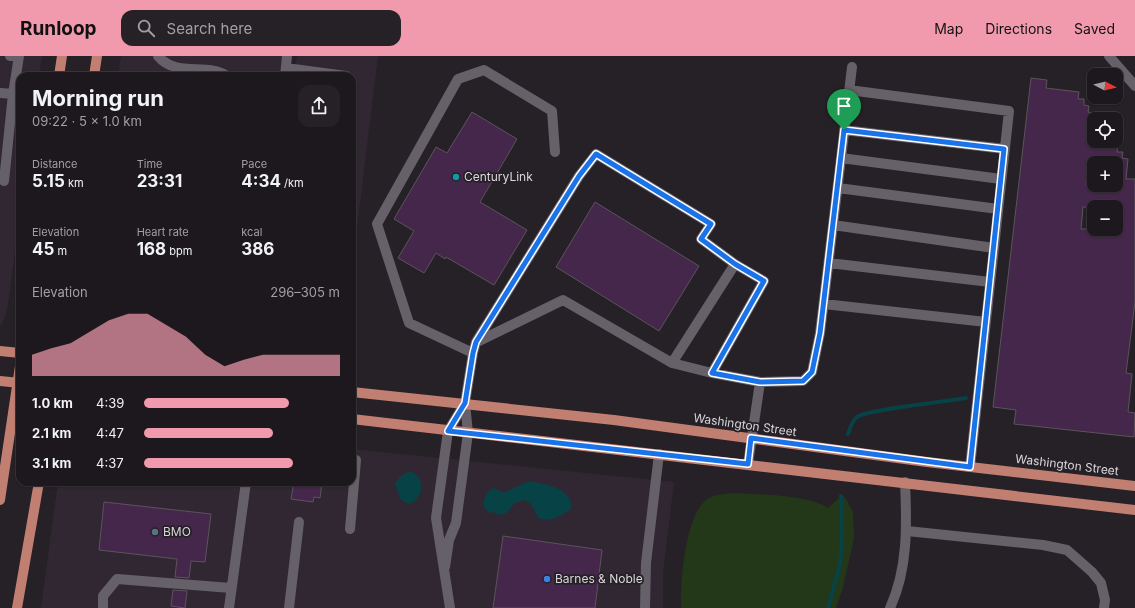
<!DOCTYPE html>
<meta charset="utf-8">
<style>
body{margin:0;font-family:Inter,sans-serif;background:#252126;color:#f1f3f6;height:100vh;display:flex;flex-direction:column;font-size:15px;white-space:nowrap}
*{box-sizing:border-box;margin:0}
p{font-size:13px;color:#a0a0a4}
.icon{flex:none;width:22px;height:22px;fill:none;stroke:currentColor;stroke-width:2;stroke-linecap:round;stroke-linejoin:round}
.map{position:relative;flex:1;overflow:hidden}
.drawer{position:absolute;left:16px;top:16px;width:340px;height:414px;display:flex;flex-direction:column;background:#1c181d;border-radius:12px;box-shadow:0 1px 3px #0004,0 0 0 1px #3a373b}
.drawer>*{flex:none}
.needle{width:26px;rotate:97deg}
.tools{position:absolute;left:1087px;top:12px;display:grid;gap:8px}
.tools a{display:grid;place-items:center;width:36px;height:36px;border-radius:8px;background:#1c181d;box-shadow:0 1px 3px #0004,0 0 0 1px #3a373b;font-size:20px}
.pin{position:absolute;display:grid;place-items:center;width:34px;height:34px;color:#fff;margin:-41px -17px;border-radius:50% 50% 50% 0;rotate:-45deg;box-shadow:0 0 4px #0007}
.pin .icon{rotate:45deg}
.round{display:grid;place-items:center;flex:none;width:42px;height:42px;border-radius:12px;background:#252126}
.head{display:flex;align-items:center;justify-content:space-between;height:68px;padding:0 16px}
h1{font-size:22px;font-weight:700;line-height:30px}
.metrics{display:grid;grid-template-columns:repeat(3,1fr);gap:6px;height:68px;padding:4px 16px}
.metrics div{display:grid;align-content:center}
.metrics b{font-size:17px;font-weight:700}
.metrics small{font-size:11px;font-weight:400}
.metrics p{font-size:11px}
.chart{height:112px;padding:8px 16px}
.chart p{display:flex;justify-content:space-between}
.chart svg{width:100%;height:72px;margin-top:4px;fill:#f29aad;opacity:.7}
ul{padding:0 16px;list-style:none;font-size:13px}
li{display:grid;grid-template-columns:64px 48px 1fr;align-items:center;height:30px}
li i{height:10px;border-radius:5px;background:#f29aad}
header{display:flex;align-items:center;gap:24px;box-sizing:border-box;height:56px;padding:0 20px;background:#f29aad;color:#111}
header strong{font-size:19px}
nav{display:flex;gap:22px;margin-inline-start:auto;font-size:14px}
.search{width:280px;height:36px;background:#252126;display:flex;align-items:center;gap:10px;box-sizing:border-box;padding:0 14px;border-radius:12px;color:#a0a0a4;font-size:15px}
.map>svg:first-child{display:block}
.built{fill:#312733}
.green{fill:#233819}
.water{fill:#074246}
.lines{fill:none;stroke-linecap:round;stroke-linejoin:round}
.stream{stroke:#074246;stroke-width:4}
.building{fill:#44274a;stroke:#5b545c;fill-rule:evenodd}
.minor{stroke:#666068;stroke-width:10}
.major{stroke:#c17f72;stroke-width:10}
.route-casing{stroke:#fff;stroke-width:8}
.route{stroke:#1a73e8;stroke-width:5}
.culture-dot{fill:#0f9aa8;stroke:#262027;stroke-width:1.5}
.service-dot{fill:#5c6f8a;stroke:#262027;stroke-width:1.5}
.shop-dot{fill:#3f7fe0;stroke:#262027;stroke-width:1.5}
.labels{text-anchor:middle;stroke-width:3.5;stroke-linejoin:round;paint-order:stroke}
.poi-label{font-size:12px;fill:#dad6db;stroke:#262027;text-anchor:start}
.street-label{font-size:12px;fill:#dad6db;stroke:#262027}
</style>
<header>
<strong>Runloop</strong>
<div class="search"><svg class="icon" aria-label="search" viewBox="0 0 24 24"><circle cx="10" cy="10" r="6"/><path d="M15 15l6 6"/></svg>Search here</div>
<nav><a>Map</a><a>Directions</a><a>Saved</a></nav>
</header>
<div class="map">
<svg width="1135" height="552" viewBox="0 0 1135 552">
<rect width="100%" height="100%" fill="#262027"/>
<path class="built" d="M0,0H42L39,20H20V160L7,255L2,268L0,269Z
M121,0H282L280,20H118Z
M297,0H378L352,212V20H294Z
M352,393L674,426L663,517V552H41L58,426H352Z"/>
<path class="green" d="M733,437C757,438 809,439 828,452L841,440L845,441L853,456L854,483L842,535L836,552H681C680,527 685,452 711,441C717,438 726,438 733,437Z"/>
<path class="water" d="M409,415C426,418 424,444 409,448L401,444L395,428L400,421Z
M529,425C543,428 573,431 571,452C564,459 548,468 538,461L531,448L524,444L515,447C511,451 510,455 504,458C500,460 499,458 495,457C493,456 491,457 489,456C479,452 484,435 495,432L503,437Z"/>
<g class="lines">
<path class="stream" d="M848,378C850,372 852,365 857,361C865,354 950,345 966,342
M828,552L840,508L842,481L841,440"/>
</g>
<path class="building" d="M1031,22L1047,24L1046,32L1079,36L1078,43H1084V49L1089,50L1088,56L1094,57L1091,85H1112L1111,88L1118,89L1117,96H1123L1122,102L1128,103L1126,123H1135V246L1126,317L1132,318L1128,356L1135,357L1134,381L1014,368L1016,354L993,351ZM1088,107H1116V129H1086ZM1083,151H1116V173H1081Z
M472,56L517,83L480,146L527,174L494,229L446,201L445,203L436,197L424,217L398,202L414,175L394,163L436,91L447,97Z
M595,146L699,210L659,275L556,211Z
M294,426H322L320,442L314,441L313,446L291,443Z
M104,446L211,458L205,506L191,505L189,522L175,521L177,503L99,494Z
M503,480L602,494L595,552H493Z
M173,534L187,535L185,552L171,550Z"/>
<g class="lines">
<path class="minor" d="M10,0H19L13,38
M158,0C176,22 207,6 227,20
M1109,0L1135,30
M286,12L346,20
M285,20L287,0
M849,34L1009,55L970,411
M0,37L13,38L4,125
M844,74L1005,93
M841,102L1001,123
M838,132L998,153
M833,169L994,192
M829,207L990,226
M824,248L986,266
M477,286L563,244L672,307
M473,297L409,267L377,168L458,23L484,14L552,55L555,96
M712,317L760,326L748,408
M760,326L803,325L812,316L820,277L852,11
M350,473L356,404
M907,475L1043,489L1067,494L1092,516L1101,527L1105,544L1104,552
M445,511L449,484L456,467L468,377L465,347L473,297L476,286L579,120L596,98L711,168L701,183L735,208L672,307L712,317L764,225L735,208
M103,552V540L117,523L231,532
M229,552L246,426
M289,552L299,466
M450,552L436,462L448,375L465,347
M645,552L646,507L659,398
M890,552C908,513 907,469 905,426"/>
<path class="major" d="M59,20L62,0
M94,20L97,0
M0,295L20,297
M0,325L20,327
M352,336L614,364L927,406L1135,430
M352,363L1135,454
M0,444L20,310
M17,552L39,426"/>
</g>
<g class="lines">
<g class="route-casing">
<path id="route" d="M844,74L1004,93L970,411L751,382L748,408L448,375L465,347L473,297L476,286L579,120L596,98L711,168L701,183L735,208L764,225L712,317L760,326L803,325L812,316L820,277Z"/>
</g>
<use href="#route" class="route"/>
</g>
<circle class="culture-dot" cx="456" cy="121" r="4"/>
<circle class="service-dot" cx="155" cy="476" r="4"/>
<circle class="shop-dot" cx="547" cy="523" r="4"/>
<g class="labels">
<g class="poi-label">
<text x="464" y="125">CenturyLink</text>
<text x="163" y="480">BMO</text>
<text x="555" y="527">Barnes &amp; Noble</text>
</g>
<g class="street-label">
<text transform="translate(745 369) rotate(8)" y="4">Washington Street</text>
<text transform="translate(1067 409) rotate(7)" y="4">Washington Street</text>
</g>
</g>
</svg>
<div class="tools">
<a><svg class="needle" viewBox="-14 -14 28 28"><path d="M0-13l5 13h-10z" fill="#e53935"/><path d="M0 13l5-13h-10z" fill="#a0a0a4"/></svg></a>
<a><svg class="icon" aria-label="locate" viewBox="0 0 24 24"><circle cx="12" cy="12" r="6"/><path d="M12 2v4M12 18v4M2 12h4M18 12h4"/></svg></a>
<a>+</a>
<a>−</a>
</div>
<div class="pin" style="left:844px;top:74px;background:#1e9e55"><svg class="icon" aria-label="arrive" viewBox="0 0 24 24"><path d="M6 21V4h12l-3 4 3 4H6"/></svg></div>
<section class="drawer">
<div class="head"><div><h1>Morning run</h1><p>09:22 · 5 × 1.0 km</p></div><a class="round"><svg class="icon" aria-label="share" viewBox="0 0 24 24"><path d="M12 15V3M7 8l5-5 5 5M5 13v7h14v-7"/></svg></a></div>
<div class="metrics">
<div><p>Distance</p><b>5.15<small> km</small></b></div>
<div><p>Time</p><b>23:31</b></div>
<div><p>Pace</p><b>4:34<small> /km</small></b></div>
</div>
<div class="metrics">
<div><p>Elevation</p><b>45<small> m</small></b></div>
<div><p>Heart rate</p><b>168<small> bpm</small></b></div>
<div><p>kcal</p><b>386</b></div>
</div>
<div class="chart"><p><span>Elevation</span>296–305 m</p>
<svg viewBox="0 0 160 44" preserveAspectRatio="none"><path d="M0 44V31L10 27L20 24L30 17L40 10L50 6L60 6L70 13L80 20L90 31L100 38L110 34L120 31L130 31L140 31L150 31L160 31V44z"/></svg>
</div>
<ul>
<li><b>1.0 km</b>4:39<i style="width:74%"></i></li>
<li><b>2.1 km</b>4:47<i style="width:66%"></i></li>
<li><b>3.1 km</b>4:37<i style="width:76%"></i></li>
</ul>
</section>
</div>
